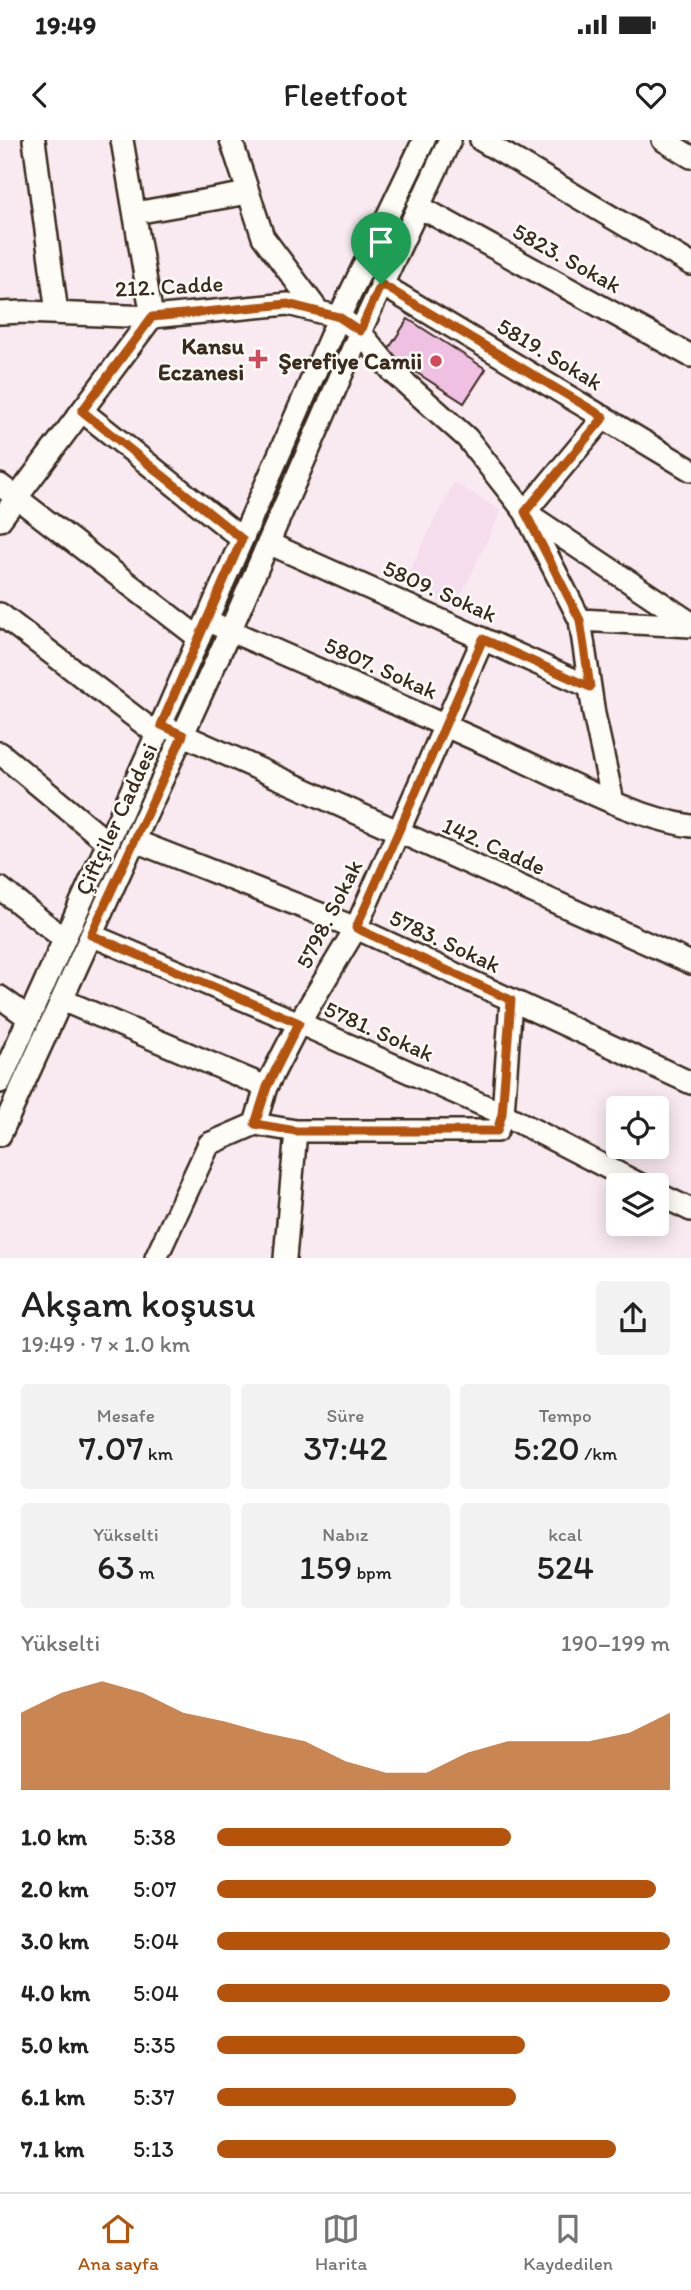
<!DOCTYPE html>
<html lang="tr">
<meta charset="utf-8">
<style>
body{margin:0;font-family:Itim,sans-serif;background:#f2f2f2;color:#222;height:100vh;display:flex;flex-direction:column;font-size:26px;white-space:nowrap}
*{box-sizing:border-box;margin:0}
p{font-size:23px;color:#767676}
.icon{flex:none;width:38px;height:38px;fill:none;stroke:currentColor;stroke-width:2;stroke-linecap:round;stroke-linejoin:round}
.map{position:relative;height:1118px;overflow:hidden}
.sheet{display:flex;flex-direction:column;background:#fff;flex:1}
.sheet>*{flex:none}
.fabs{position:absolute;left:606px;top:956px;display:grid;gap:14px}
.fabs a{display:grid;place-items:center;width:63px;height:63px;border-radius:7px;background:#fff;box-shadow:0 4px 18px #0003;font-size:35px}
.pin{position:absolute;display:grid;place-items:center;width:60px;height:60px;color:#fff;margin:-72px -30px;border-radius:50% 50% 50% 0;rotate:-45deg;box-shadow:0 0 7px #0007}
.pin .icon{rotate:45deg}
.round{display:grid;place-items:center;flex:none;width:74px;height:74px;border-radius:7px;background:#f2f2f2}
.headline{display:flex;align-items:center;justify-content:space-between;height:119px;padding:0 21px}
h1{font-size:38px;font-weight:600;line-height:52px}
.metrics{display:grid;grid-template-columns:repeat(3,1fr);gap:10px;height:119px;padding:7px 21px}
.metrics div{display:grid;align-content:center;border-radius:7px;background:#f2f2f2;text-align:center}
.metrics b{font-size:35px;font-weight:600}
.metrics small{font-size:19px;font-weight:400}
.metrics p{font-size:19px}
.chart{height:196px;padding:14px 21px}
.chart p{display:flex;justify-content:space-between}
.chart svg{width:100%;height:126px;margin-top:7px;fill:#b45309;opacity:.7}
ul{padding:0 21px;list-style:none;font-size:23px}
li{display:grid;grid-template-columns:112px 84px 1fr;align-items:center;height:52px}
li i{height:18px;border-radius:9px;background:#b45309}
.status{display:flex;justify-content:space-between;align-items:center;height:49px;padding:0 35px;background:#fff;direction:ltr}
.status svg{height:19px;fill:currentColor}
header{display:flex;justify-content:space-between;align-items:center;height:91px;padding:0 21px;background:#fff;font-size:32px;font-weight:600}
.tabs{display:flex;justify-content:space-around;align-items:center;height:98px;border-top:2px solid #e0e0e0;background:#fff;font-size:19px;color:#767676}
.tabs a{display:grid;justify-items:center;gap:4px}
.tabs .on{color:#b45309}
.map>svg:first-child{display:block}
.built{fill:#f6dded}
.building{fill:#f0c0e3;stroke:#3b2a1e;stroke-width:2}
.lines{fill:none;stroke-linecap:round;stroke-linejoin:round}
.minor-casing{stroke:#3b2a1e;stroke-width:26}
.minor{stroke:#fdfcf7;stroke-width:21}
.route-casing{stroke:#fff;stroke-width:14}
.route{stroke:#b45309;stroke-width:9}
.poi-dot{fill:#d1495b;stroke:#fdfcf7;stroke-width:2.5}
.labels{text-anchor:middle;stroke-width:5;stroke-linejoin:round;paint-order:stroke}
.street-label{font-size:23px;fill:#3b2a1e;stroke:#fdfcf7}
.poi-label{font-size:23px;font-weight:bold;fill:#3b2a1e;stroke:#fdfcf7;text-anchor:end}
</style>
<div class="status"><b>19:49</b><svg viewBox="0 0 49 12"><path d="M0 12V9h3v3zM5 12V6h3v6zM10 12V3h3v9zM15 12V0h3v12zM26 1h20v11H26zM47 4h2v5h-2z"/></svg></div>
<header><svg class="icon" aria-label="back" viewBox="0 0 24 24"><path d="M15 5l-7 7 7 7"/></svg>Fleetfoot<svg class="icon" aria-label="heart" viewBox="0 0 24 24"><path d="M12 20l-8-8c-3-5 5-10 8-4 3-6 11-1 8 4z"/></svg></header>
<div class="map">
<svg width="691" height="1118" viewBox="0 0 691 1118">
<rect width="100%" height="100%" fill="#f9eaf1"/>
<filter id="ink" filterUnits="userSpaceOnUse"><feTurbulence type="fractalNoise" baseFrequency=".0143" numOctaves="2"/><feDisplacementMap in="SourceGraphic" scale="14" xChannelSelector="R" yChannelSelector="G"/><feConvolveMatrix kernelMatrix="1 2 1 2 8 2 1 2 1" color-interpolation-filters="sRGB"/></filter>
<g filter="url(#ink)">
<path class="built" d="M454,342L501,371L455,469L404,440Z"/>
<path class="building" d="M408,179L486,229L464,263L386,213Z"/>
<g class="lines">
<g class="minor-casing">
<path id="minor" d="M34,0L57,173
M231,0L263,97L319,172
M481,0L691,124
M663,0L691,17
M418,66L691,216
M135,73L248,53
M381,144L691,330
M0,173L24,172L152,177L288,164L339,177L360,192L393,232L467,298L525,372L580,480L594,574L613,662
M82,271L242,399
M604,277L525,372L691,483
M0,345L199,498
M0,380L152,177L122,0
M268,403L590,547
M0,474L157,594
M580,480L691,486
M217,485C313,527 408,569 504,612C562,638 628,676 691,686
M172,590L691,823
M0,613L108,703
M135,701L356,788L691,943
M0,748L64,799
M91,795L299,883L503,974L641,1045
M0,857L29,878
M62,860L266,947
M0,942L161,585L339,177L424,0
M255,984L266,947L299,883L356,788L483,499
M255,984L296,991L285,1118
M296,991H497L503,974L511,860
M0,995L230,491L360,192L450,0
M656,1053L691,1070
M156,1118L209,1004L255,984"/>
</g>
<use href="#minor" class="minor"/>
</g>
</g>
<g class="lines" filter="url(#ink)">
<g class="route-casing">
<path id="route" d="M381,144L604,277L525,372L580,480L590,547L483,499L356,788L511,860L502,974L497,991H296L255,984L267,947L299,883L91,795L183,595L161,585L242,399L82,271L152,177L288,164L339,177L360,191Z"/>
</g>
<use href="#route" class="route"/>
</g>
<g class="poi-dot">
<path d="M254.5 208.5h7v7h7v7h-7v7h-7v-7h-7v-7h7z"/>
<circle cx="436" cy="221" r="7"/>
</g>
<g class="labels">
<g class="street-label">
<text transform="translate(567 118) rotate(29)" y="8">5823. Sokak</text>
<text transform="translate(169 146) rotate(-3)" y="8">212. Cadde</text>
<text transform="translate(550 214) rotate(31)" y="8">5819. Sokak</text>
<text transform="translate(440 451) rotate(24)" y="8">5809. Sokak</text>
<text transform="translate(381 528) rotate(24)" y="8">5807. Sokak</text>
<text transform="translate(116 679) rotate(-65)" y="8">Çiftçiler Caddesi</text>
<text transform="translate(494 706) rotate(24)" y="8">142. Cadde</text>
<text transform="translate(329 774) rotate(-63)" y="8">5798. Sokak</text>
<text transform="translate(445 801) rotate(25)" y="8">5783. Sokak</text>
<text transform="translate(379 891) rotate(24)" y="8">5781. Sokak</text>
</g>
<g class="poi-label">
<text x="244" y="214">Kansu<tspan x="244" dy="26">Eczanesi</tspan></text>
<text x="422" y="229">Şerefiye Camii</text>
</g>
</g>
</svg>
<div class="fabs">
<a><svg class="icon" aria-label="locate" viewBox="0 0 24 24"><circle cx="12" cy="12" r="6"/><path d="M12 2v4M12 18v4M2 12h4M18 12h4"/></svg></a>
<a><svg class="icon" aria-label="layers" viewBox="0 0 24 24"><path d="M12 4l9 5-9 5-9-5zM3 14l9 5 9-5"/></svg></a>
</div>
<div class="pin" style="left:381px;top:144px;background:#1e9e55"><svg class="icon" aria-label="arrive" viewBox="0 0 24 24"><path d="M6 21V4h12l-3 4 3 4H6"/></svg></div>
</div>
<section class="sheet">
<div class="headline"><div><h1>Akşam koşusu</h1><p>19:49 · 7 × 1.0 km</p></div><a class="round"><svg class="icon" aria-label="share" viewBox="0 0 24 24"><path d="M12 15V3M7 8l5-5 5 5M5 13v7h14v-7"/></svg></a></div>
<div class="metrics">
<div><p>Mesafe</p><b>7.07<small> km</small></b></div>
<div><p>Süre</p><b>37:42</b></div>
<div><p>Tempo</p><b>5:20<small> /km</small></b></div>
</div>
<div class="metrics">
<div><p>Yükselti</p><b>63<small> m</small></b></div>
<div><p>Nabız</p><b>159<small> bpm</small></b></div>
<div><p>kcal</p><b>524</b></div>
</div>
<div class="chart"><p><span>Yükselti</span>190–199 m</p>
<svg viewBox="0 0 160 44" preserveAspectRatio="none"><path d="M0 44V17L10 10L20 6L30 10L40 17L50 20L60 24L70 27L80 34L90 38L100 38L110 31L120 27L130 27L140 27L150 24L160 17V44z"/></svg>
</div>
<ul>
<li><b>1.0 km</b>5:38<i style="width:65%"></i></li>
<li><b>2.0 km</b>5:07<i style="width:97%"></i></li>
<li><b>3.0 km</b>5:04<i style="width:100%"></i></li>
<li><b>4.0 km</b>5:04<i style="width:100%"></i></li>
<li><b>5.0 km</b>5:35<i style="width:68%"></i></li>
<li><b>6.1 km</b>5:37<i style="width:66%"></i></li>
<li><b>7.1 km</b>5:13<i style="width:88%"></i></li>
</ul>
</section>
<nav class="tabs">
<a class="on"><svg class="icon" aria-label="home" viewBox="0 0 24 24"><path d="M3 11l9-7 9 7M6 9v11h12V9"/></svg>Ana sayfa</a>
<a><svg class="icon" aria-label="map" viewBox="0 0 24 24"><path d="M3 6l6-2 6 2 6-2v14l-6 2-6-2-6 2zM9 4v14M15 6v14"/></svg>Harita</a>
<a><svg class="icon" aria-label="saved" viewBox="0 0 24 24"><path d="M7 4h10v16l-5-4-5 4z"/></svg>Kaydedilen</a>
</nav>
